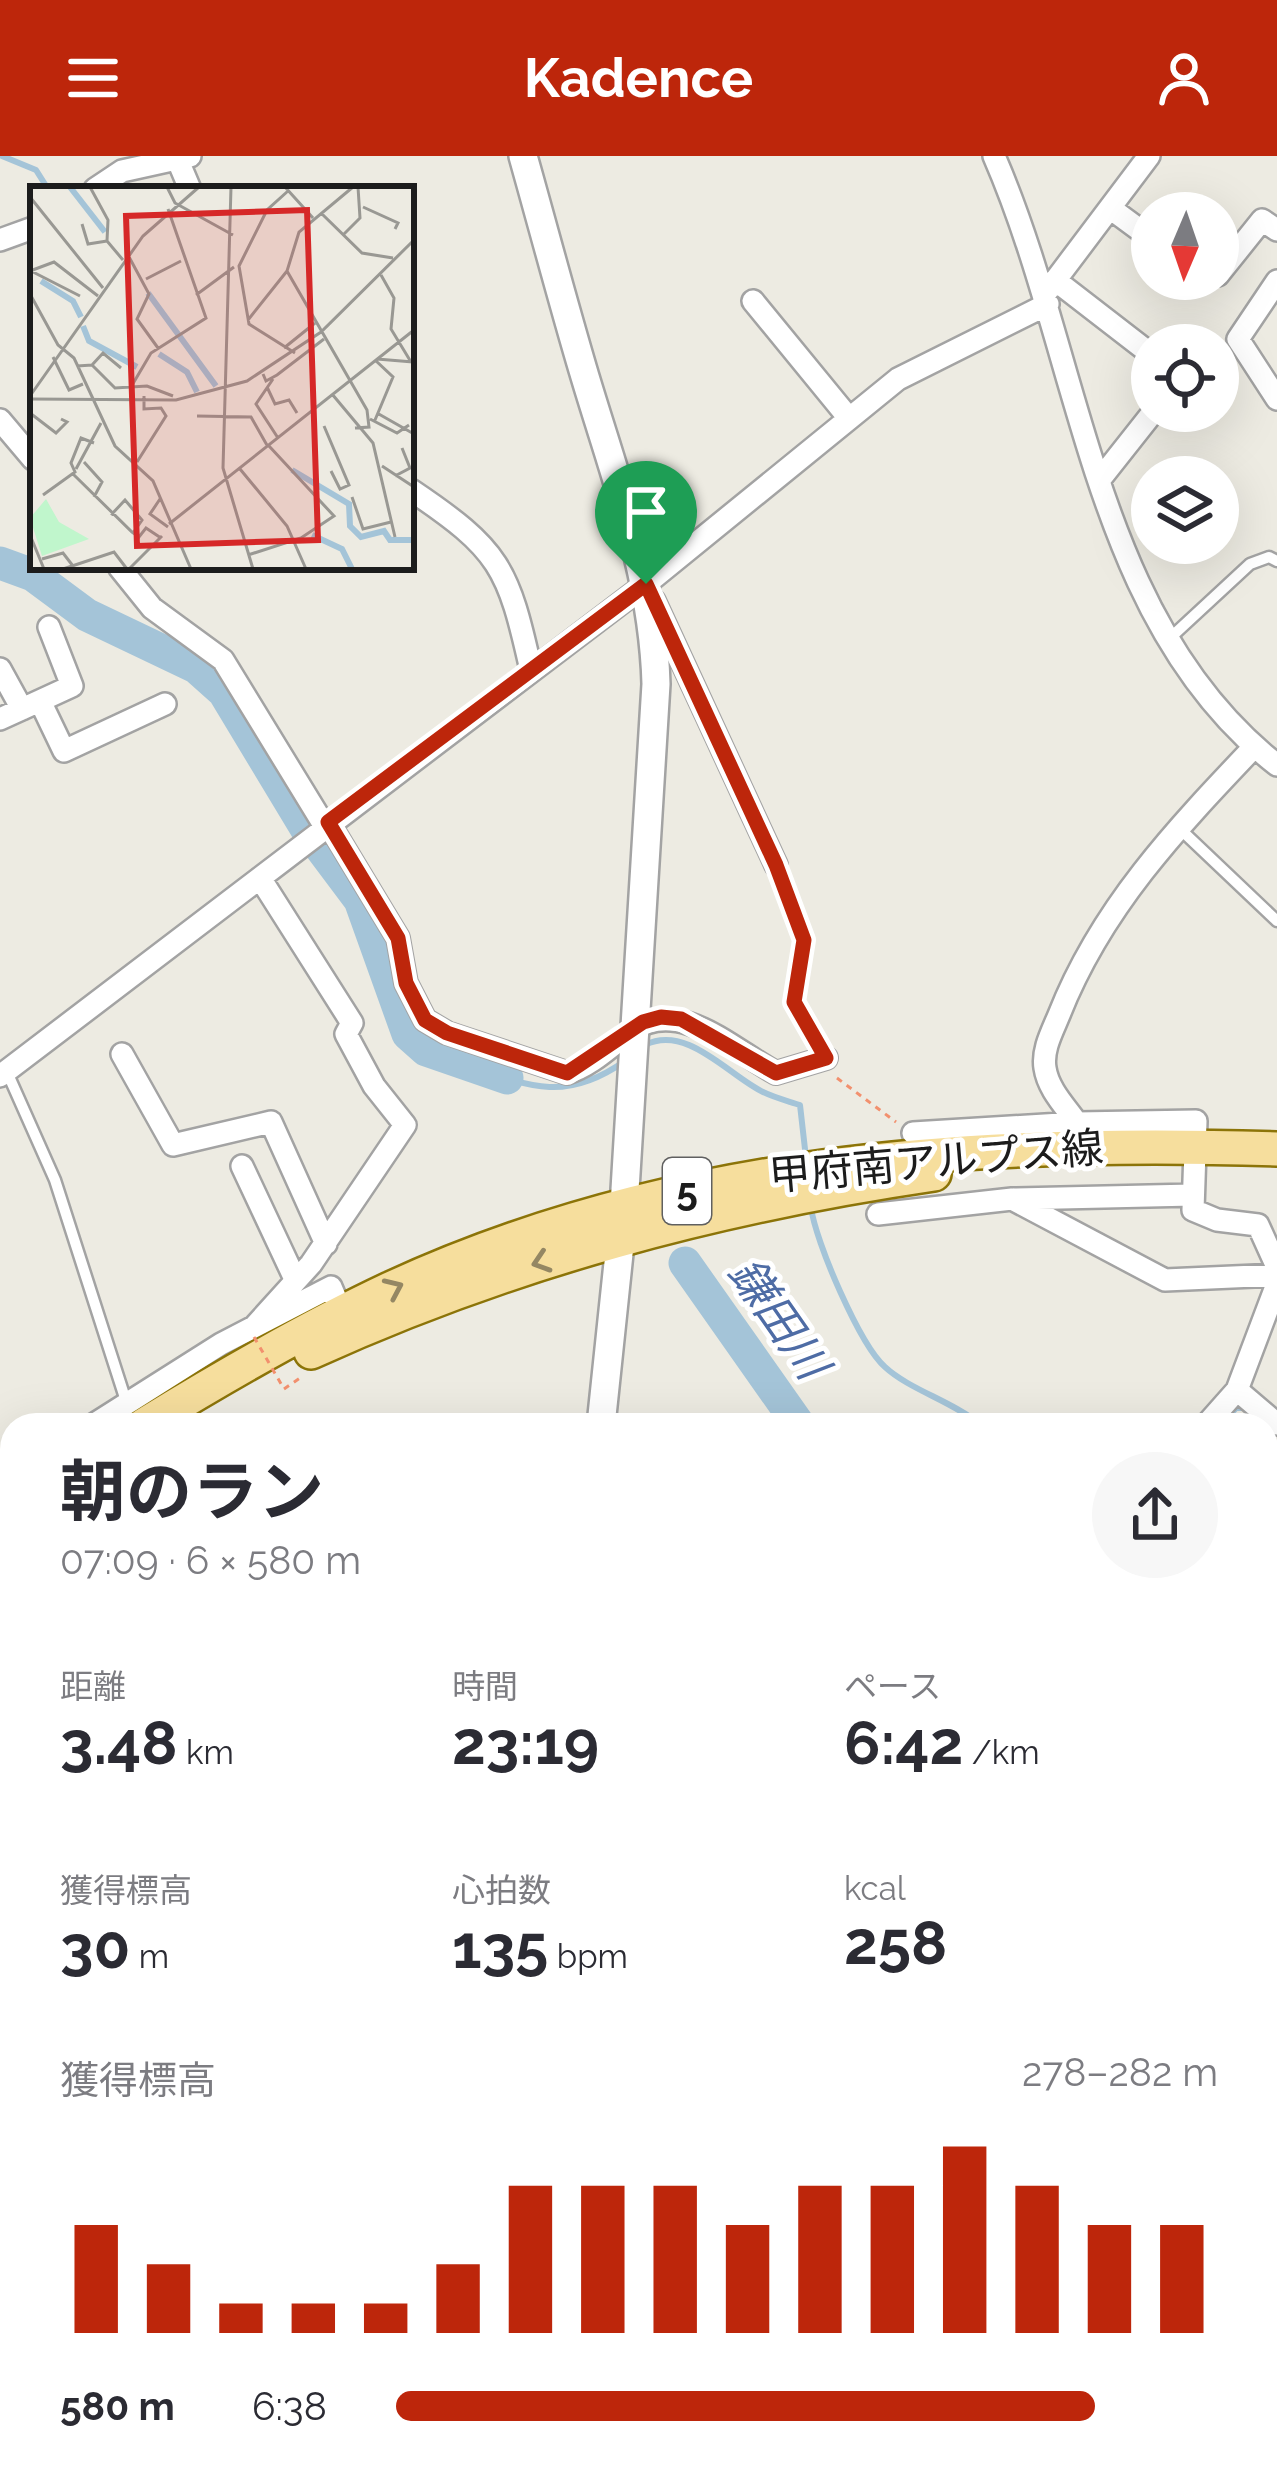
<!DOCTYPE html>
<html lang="ja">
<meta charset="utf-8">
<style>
body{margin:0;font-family:Raleway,"Noto Sans JP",sans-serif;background:#f7f7f7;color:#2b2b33;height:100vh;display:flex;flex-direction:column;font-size:45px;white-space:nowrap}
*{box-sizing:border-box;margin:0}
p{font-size:39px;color:#7c7c81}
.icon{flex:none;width:66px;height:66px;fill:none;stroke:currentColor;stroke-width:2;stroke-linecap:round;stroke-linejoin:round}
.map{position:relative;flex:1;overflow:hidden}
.sheet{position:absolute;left:0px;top:1257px;width:1278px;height:1065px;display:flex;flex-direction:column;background:#fff;border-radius:36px 36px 0 0;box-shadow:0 12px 48px #0002}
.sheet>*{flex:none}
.needle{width:78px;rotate:182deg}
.tools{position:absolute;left:1131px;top:36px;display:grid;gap:24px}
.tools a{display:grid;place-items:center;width:108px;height:108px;border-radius:50%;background:#fff;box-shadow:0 12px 48px #0002;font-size:60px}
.pin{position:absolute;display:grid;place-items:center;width:102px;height:102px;color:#fff;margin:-123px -51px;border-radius:50% 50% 50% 0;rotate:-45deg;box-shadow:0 0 12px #0007}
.pin .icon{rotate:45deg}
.round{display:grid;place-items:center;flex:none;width:126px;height:126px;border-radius:63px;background:#f7f7f7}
.summary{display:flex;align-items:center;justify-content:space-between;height:204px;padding:0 60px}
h1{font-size:66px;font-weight:700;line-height:90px}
.metrics{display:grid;grid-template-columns:repeat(3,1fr);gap:18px;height:204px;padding:12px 60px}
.metrics div{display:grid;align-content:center}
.metrics b{font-size:60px;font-weight:700}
.metrics small{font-size:33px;font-weight:400}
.metrics p{font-size:33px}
.chart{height:336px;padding:24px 60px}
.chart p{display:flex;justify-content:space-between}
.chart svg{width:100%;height:216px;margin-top:12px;stroke:#bd260b;stroke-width:6}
ul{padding:0 60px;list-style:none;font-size:39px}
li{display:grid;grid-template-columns:192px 144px 1fr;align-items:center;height:90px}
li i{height:30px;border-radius:15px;background:#bd260b}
header{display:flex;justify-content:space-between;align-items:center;height:156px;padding:0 60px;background:#bd260b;color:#fff;font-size:54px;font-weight:700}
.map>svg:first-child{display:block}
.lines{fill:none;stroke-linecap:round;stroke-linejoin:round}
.stream{stroke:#a4c4d8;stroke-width:6}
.river{stroke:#a4c4d8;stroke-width:33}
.service-casing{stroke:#a3a3a3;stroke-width:15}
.minor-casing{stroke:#a3a3a3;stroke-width:26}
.tertiary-casing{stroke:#a3a3a3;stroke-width:32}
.primary-casing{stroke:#8c7408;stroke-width:38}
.path{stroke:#f2906e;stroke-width:3;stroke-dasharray:6 6;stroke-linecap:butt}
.service{stroke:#fff;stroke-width:10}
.minor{stroke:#fff;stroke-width:21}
.tertiary{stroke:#fff;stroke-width:27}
.primary{stroke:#f6de9d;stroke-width:33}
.path-bridge{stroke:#f2906e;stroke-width:3;stroke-dasharray:6 6;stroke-linecap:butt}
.oneway{stroke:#948763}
.route-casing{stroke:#fff;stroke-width:24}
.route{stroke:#bd260b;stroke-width:15}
.labels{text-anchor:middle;stroke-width:10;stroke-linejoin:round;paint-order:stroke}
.shield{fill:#fff;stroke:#606060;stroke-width:3}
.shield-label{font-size:39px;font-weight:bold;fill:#1c1c1c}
.street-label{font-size:42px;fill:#1c1c1c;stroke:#fff}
.water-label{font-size:45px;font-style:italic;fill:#4e6ca5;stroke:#fff}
.inset-river{fill:none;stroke:#a4c4d8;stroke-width:6}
.inset-road{fill:none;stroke:#999893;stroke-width:3}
.view{fill:#d62828;fill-opacity:0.15;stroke:#d62828;stroke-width:6}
.inset-edge{fill:none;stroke:#1c1c1c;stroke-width:6}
</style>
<header><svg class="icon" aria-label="menu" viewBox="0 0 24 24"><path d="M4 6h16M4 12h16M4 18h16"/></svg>Kadence<svg class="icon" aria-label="person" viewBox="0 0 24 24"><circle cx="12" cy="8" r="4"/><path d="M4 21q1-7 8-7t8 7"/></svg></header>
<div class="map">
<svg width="1277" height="2320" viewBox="0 0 1277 2320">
<rect width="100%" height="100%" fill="#edebe2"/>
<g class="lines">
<path class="stream" d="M2,0L36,14L48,33
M645,889C687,868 728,919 763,936C775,942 788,945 800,949L806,1002
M462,906C527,930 564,948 625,905
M811,1051C815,1085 860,1189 885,1211C910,1234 952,1245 981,1269
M1221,1269L1236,1252H1245"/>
<path class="river" d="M0,407L33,419L87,459L196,511L224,536L306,672L360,744L408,878L426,894L507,922
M685,1107L799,1269
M1266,1940L1277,1963"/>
<g class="service-casing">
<path id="service" d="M1169,483L1250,408L1269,401L1277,405
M1178,671L1277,765
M7,916L55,1024L126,1245"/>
</g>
<g class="minor-casing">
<path id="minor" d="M176,0L190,33
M994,0C1082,201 1092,465 1277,609
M95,33L122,15L190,0
M1110,52L1152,83
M0,84L33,72
M1218,119L1262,64L1277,74
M1055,124L1152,199
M1277,125L1238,183L1277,243
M1045,138L1149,0
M753,145L848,261
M0,264L33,303
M1101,322L1154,255
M411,334C500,394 508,411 531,514
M119,411L152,452L223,504L324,669
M654,445L776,709
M0,513L22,553L0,563
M40,545L64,595L165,548
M22,553L72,530L49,471
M1254,591C1176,673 1101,752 1059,859C1052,876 1042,894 1045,912C1048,933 1065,950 1077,967L1196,965L1193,1054L1217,1064L1258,1069L1277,1111
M328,666L398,782L406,827L425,864L447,877L567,917C591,910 612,889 631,875C679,840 733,894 776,917L826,902
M122,898L173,989L271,966L326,1088
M0,920L646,428L898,223L1048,148
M913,977L1077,967
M242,1010L295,1123
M1014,1043L1193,1039
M878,1058L1012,1043L1165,1124L1277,1119
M254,1171L311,1108L405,969L374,930L346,878L352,867L260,722
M1237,1234L1277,1268
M93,1269L221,1188L331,1131L345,1164
M1206,1269L1237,1234L1277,1128
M0,1339L12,1329
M0,1493L12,1481
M0,1576L12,1594
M0,2223L12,2212
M0,2307L11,2320
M770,2310L787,2320
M970,2310L971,2320
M285,2320L288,2310"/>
</g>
<g class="tertiary-casing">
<path id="tertiary" d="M523,0C543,71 562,143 583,214C614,319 653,417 656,528L624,1050L601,1269
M1266,2055L1277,2042
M516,2310V2320
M1020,2320L1032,2310"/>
</g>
<g class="primary-casing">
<path id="primary" d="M311,1196C511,1105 716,1050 934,1018
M144,1269C224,1220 305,1173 390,1133C668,1004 975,983 1277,993
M0,1371L12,1362
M0,1400L12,1391"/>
</g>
<path class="path" d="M783,728L804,785L794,846L814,882
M837,922L896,966
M284,1233L303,1220"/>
<use href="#service" class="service"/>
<use href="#minor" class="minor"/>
<use href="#tertiary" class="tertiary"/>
<use href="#primary" class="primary"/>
<path class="path-bridge" d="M254,1181L284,1233"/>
</g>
<defs><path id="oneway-chevron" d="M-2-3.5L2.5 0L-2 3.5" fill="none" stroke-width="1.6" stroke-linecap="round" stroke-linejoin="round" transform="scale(3)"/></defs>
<g class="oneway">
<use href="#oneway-chevron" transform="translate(541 1106) rotate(162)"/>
<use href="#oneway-chevron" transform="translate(394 1132) rotate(-24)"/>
</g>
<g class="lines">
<g class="route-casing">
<path id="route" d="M646,428L776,709L804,784L794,846L826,902L776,917L681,863L661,861L643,866L567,917L447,877L425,864L406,827L398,782L328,666Z"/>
</g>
<use href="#route" class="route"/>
</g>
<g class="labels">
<rect class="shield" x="663" y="1002" width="48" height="66" rx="9"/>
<g class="shield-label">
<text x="687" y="1049">5</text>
</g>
<g class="street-label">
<text transform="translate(936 1005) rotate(-5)" y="15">甲府南アルプス線</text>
</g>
<g class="water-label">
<text transform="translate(779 1162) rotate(55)" y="16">鎌田川</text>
</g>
</g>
<g transform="translate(30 30)">
<rect width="384" height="384" fill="#edebe2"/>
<path d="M16,313L29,336L59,353L12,370L0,332Z" fill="#c0f6cc"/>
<path class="inset-river" d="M40,1L75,46M11,95L43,115L51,131M118,107L186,200M53,140L59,155L107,181M129,168L157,186L167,206M262,284L319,318L320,340L331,351L354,345L360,354H384M282,349L312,363L322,383"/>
<path class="inset-road" d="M60,1L78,34L77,55L93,74M137,1L145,17L203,49M201,1L193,282L223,383M255,1L283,32M323,1L269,46L257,85L337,224L339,241L325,242M258,5L237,24L209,80L219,138L265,167M0,11L73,102M333,21L368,37L365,43M291,27L332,67L363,72M52,38L58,58L77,55M314,48L330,32L328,1M98,69L119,108L107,133L128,162M0,85L24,76L68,110M3,86L50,110M351,89L364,112L361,143L381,176M116,93L151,75M0,108L28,159L44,172L85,260L123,295L161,383M166,109L204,81M218,134L257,85M254,162L285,137M23,171L39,204L53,198M347,173L383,176M345,174L363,191L345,234M62,179L73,167L91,182M47,180L62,179L85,202L117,200L143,210M233,188L236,195L247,189L294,153M243,193L226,218L248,252M101,201L121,167L176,132L138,23M237,201L245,218L259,214L267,227M302,208L343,257L365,351M0,210L113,50L169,1M0,213L146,214L217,195L291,146L384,54M0,227L26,247L37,236L31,233M347,227L384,248M167,230L221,231L238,261M340,233L367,247L379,239M294,240L319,299L310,303L301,285M54,276L72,296L64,311M107,276L136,230L131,222L114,223V210M352,280L384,301M46,283L71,237M210,283L257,340L276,383M43,288L102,346L109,351L116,342L131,352M365,290L380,282L372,262M13,309L45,286L41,277L51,252L64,257M322,311L333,343L361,336M130,313L120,328L138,341M81,329L95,314L112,334L103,347M139,338L384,144M0,349L14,383M218,369L271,352L304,330L239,260M12,373L33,367L43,380M33,383L84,366L97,383M99,383L132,350"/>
<path class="view" d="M277,24L288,354L107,360L96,30Z"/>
<rect width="384" height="384" class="inset-edge"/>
</g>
</svg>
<div class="tools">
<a><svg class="needle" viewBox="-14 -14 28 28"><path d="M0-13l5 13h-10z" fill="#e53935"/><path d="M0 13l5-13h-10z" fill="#7c7c81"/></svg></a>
<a><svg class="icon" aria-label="locate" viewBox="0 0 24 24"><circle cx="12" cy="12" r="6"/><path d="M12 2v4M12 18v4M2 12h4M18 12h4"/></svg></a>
<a><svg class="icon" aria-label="layers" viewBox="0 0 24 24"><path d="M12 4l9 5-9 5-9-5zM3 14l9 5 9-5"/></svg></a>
</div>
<div class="pin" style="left:646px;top:428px;background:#1e9e55"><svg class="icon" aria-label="arrive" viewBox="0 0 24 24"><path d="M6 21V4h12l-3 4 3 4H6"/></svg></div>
<section class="sheet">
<div class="summary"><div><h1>朝のラン</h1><p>07:09 · 6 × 580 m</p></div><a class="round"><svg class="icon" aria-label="share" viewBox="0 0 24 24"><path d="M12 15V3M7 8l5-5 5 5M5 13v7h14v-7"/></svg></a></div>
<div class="metrics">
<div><p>距離</p><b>3.48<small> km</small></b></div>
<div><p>時間</p><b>23:19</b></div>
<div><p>ペース</p><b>6:42<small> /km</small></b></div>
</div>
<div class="metrics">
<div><p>獲得標高</p><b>30<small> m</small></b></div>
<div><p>心拍数</p><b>135<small> bpm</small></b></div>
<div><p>kcal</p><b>258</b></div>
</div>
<div class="chart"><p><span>獲得標高</span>278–282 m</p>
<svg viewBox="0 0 160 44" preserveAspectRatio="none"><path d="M5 44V22M15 44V30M25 44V38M35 44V38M45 44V38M55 44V30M65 44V14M75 44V14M85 44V14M95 44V22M105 44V14M115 44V14M125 44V6M135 44V14M145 44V22M155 44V22"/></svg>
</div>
<ul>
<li><b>580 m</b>6:38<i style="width:85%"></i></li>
</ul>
</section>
</div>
